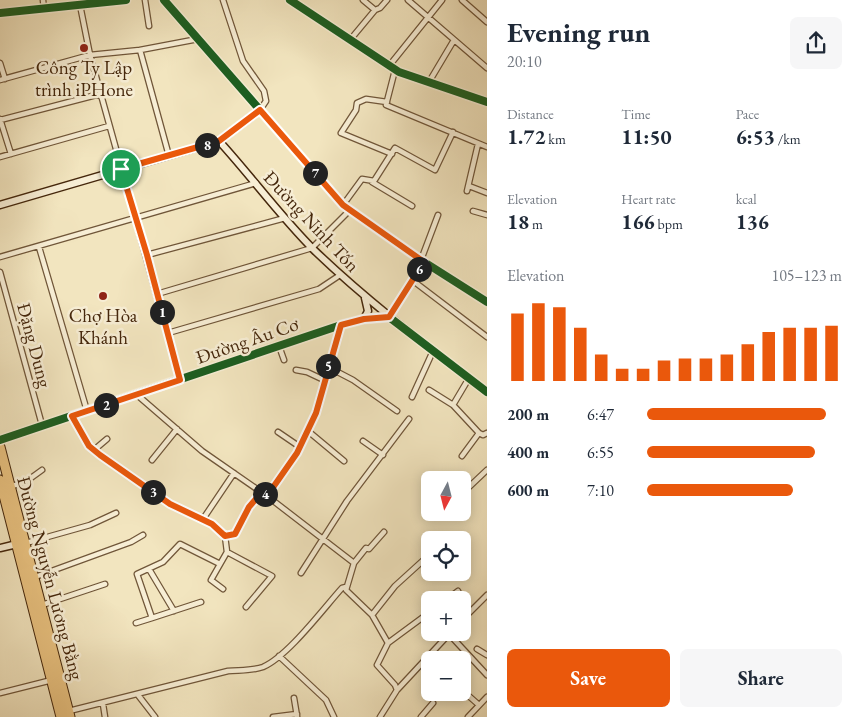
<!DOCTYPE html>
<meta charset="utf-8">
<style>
body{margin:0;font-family:"EB Garamond",serif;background:#f6f6f7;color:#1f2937;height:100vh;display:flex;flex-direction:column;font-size:19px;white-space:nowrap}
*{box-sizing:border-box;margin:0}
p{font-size:16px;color:#747a83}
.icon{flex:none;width:28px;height:28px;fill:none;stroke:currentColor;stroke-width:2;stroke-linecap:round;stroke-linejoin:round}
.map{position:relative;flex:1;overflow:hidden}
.panel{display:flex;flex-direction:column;background:#fff;width:375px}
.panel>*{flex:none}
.needle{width:32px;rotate:187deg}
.buttons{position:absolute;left:421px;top:471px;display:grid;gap:10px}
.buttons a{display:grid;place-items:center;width:50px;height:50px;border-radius:8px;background:#fff;box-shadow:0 2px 12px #0003;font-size:25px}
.pin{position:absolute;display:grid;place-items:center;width:42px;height:42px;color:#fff;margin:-21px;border:2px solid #fff;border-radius:50%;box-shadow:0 1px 5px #0007}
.km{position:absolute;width:25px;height:25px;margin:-12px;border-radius:50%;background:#222;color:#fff;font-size:14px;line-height:25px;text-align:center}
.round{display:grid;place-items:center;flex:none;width:52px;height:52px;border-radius:8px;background:#f6f6f7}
.head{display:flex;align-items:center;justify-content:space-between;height:85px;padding:0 20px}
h1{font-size:28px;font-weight:700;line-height:38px}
.stats{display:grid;grid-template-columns:repeat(3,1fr);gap:8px;height:85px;padding:5px 20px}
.stats div{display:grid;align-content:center}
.stats b{font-size:21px;font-weight:700}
.stats small{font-size:14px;font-weight:400}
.stats p{font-size:14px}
.chart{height:140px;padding:10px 20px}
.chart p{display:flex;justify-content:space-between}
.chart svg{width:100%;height:90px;margin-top:5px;stroke:#ea580c;stroke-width:6}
.button{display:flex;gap:10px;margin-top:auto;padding:10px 20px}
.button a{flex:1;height:58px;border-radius:8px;background:#ea580c;color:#fff;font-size:20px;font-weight:700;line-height:58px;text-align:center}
.button a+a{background:#f6f6f7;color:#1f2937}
ul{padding:0 20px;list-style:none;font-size:16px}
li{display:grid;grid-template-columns:80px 60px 1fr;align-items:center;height:38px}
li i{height:12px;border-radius:6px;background:#ea580c}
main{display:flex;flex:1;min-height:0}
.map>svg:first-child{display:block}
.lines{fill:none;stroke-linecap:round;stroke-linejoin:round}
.street-casing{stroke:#705639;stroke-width:7}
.secondary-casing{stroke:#45270c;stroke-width:9}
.highway-casing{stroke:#45270c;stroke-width:11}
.street{stroke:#f7eed5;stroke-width:4.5}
.secondary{stroke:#f7eed5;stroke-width:6}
.highway{stroke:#e9c280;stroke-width:9}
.cycleway-casing{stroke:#f7eed5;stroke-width:11}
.cycleway{stroke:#1b5e20;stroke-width:8}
.route-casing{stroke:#fff;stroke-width:10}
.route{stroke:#ea580c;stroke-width:6}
.poi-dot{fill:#8f2418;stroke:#f7eed5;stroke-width:2}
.labels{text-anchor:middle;stroke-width:5;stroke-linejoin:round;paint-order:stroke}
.poi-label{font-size:19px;fill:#45270c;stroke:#f7eed5}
.street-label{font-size:19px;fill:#45270c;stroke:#f7eed5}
</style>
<main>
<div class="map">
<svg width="487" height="717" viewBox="0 0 487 717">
<rect width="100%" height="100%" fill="#f2e5bf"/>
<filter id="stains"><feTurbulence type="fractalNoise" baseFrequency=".004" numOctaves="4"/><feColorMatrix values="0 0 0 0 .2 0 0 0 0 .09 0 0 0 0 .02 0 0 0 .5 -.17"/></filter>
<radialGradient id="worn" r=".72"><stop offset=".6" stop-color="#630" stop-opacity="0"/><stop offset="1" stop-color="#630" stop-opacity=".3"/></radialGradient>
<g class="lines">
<g class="street-casing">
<path id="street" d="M43,0L44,9
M145,0L149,26
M164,0L343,205L421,260L487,302
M223,0L243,61L264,91L266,101L260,110
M363,0L375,10L380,8L387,0
M408,0L487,68
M462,0L487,22
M80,5L90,55L180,380
M350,40L375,10
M140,50L169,156
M0,63L5,79
M389,66L442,0
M395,70L386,105L487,147
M0,80L90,55L140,50L198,39
M429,82L454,40
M387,102L366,99L357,103L356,110L341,133L392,154
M0,119L11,154
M0,120L100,94
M0,157L109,126
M372,182L412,206
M469,186L487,193
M467,191L478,144
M343,205L362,179L374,181L395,148L435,170L453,132
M473,211L487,215
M39,247L87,411
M147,255L285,218
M0,257L256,183
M421,260L438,215
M0,272L42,425
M412,280L487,337
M157,294L312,248L349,211
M389,317L423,262
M168,333L319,289L340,275
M279,346L284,360
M328,367L353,380L397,411
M296,370L307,372L324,380
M469,378L453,405L479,433L483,435L487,433
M429,390L453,405
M136,394L202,451L267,496L354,563L346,590L372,615L388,643L377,665L395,685L397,690
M412,397L433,351
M72,416L89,446L100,455L170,504L212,524L225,536
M308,431L344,461
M278,432L300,447
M363,441L383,455
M94,450L107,439
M462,456L479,433
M152,460L177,429
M457,480H458
M462,484L469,487L487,470
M11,486L24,483L42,470
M267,496L297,453L316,413L341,325
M203,519L234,473
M225,536L235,534L249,507L262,492
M26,543L90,525L116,513
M227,552L272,576L246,607
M354,563L366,548L369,549L384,532
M149,569L174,611
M301,573L347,501L409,419
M35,577L131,542L143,535
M223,589L211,580L227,552L225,536
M446,600L458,591
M201,602L152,618L137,574L163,562L180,544L220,564
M42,605L105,584
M372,615L395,586L428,556
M462,620L487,595
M136,623L152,618
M449,634L487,675
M388,643L430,612
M477,649L487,655
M279,656L326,700L334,717
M462,690L479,705
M0,693L52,680
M138,695L155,717
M294,698L297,716
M103,704L105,717
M69,711L228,671C240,670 252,671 263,667C288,656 323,609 342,588L346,587
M273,717L297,714
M380,717L397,690L451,632
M421,717L433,703
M468,717L487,697"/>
</g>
<g class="secondary-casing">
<path id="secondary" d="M290,0L399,72L487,102
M0,13L126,0
M219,141C251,176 280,216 314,250C368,302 427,346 487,392
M0,205L219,141L260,110
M364,319L368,311L365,298
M0,440L341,325L364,319L389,317
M0,548L17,544"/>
</g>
<g class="highway-casing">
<path id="highway" d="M0,447L70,717
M0,480L61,717"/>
</g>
<use href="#street" class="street"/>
<use href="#secondary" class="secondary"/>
<use href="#highway" class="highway"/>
<g class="cycleway-casing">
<path id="cycleway" d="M164,0L343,205L421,260L487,302
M290,0L399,72L487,102
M0,13L126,0
M0,440L341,325L364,319L389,317L487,392"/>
</g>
<use href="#cycleway" class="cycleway"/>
</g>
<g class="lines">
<g class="route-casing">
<path id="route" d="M260,110L343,205L424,262L389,317L364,319L341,325L316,413L297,453L267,496L262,492L249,507L235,534L225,536L212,524L170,504L100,455L89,446L72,416L180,380L147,255L121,169L219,141Z"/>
</g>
<use href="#route" class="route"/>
</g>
<g class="poi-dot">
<circle cx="84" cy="48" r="5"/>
<circle cx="103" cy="296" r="5"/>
</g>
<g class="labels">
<g class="poi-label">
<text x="84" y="74">Công Ty Lập<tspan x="84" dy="22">trình iPHone</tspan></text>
<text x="103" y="322">Chợ Hòa<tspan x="103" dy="22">Khánh</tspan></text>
</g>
<g class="street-label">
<text transform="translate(312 221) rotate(47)" y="7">Đường Ninh Tốn</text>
<text transform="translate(247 340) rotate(-19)" y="7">Đường Âu Cơ</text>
<text transform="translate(35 345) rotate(75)" y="7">Đặng Dung</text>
<text transform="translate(51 578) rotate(75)" y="7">Đường Nguyễn Lương Bằng</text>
</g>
</g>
<rect width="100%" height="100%" filter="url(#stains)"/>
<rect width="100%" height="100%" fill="url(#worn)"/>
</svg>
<div class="buttons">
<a><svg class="needle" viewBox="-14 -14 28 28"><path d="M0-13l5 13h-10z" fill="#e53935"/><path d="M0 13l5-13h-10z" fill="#747a83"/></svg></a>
<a><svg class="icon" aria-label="locate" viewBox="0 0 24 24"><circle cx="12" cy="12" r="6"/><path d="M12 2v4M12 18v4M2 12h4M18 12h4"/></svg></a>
<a>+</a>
<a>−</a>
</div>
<div class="pin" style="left:121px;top:169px;background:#1e9e55"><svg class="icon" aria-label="arrive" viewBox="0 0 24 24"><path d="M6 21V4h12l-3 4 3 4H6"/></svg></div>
<b class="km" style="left:162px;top:312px">1</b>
<b class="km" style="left:106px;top:405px">2</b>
<b class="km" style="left:153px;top:492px">3</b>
<b class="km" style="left:265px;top:494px">4</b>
<b class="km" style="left:328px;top:366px">5</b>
<b class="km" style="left:419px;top:269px">6</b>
<b class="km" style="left:315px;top:173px">7</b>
<b class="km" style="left:207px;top:145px">8</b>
</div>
<section class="panel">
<div class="head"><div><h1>Evening run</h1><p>20:10</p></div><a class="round"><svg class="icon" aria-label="share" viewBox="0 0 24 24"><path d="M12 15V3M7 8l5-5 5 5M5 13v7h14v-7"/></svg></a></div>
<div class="stats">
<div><p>Distance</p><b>1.72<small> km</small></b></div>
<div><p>Time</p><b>11:50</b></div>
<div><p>Pace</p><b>6:53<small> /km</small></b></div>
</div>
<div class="stats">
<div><p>Elevation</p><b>18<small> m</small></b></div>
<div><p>Heart rate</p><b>166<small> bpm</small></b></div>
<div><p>kcal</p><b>136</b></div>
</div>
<div class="chart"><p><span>Elevation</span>105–123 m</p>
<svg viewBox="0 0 160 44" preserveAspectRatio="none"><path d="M5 44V11M15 44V6M25 44V8M35 44V18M45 44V31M55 44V38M65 44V38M75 44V34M85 44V33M95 44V33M105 44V31M115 44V26M125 44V20M135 44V18M145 44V18M155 44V17"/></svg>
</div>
<ul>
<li><b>200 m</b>6:47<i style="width:92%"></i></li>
<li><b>400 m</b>6:55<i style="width:86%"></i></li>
<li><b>600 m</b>7:10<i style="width:75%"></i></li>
</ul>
<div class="button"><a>Save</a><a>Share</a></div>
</section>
</main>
